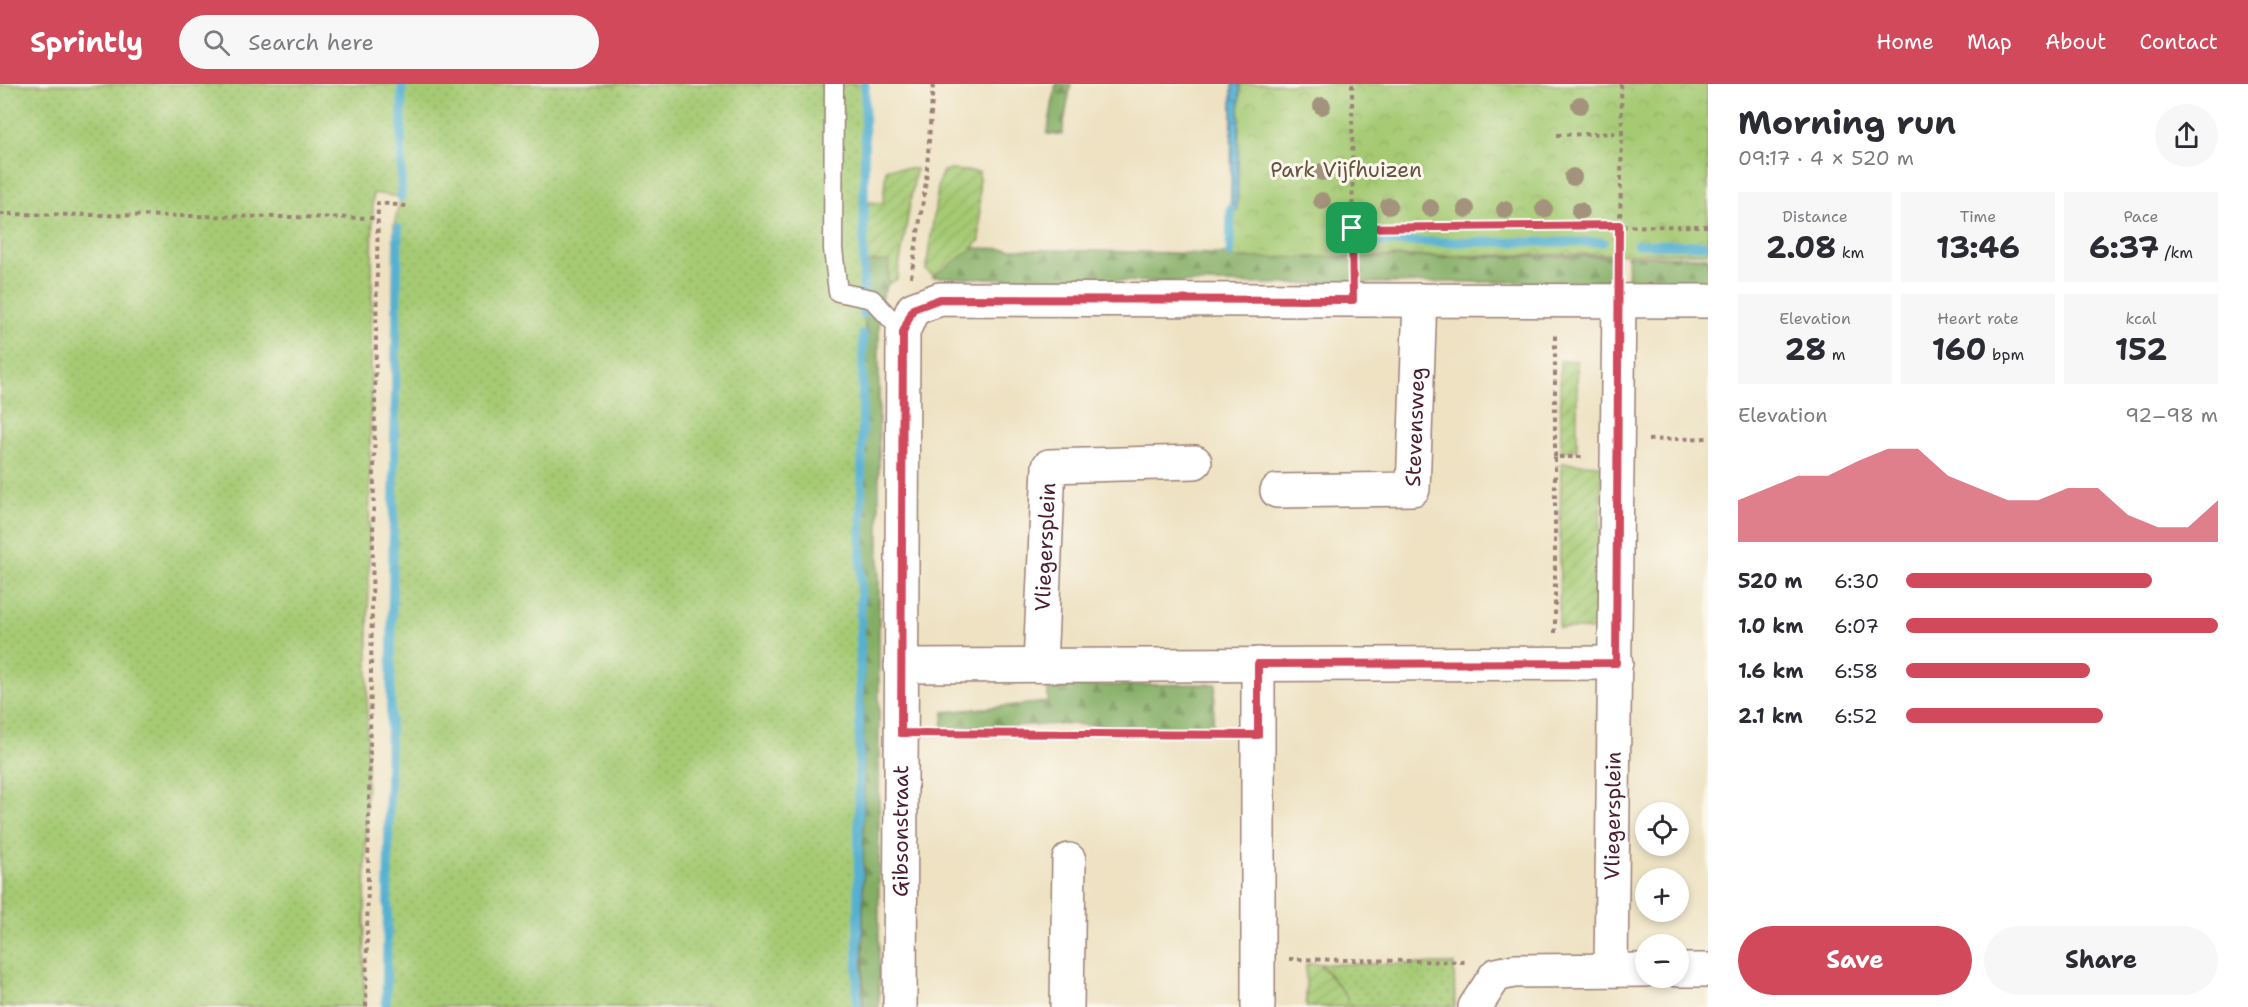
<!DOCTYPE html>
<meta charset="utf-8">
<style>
body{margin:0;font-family:"Shantell Sans",sans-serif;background:#f7f7f7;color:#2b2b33;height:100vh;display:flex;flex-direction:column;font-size:22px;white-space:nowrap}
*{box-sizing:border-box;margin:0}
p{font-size:20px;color:#7c7c81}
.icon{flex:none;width:33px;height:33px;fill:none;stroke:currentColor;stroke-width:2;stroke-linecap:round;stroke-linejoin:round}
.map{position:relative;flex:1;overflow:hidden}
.drawer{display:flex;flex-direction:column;background:#fff;width:540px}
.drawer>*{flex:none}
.controls{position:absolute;left:1635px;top:718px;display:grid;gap:12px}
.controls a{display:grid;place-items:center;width:54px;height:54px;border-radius:50%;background:#fff;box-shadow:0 3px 9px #0003;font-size:30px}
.pin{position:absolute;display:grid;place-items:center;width:51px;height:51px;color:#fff;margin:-26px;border-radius:12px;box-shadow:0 3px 9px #0006}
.round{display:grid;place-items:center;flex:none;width:63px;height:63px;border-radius:32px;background:#f7f7f7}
.head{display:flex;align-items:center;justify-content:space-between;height:102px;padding:0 30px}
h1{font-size:33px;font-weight:700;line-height:45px}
.metrics{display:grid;grid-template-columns:repeat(3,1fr);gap:9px;height:102px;padding:6px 30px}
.metrics div{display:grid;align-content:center;border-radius:0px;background:#f7f7f7;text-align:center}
.metrics b{font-size:30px;font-weight:700}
.metrics small{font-size:16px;font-weight:400}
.metrics p{font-size:16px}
.chart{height:168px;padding:12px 30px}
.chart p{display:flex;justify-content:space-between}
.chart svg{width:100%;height:108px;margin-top:6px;fill:#d1495b;opacity:.7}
.button{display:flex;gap:12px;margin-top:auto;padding:12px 30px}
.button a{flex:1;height:69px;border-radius:36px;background:#d1495b;color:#fff;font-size:24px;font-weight:700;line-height:69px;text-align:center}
.button a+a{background:#f7f7f7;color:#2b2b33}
ul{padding:0 30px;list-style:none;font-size:20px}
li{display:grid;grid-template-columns:96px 72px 1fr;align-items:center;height:45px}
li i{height:15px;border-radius:8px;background:#d1495b}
header{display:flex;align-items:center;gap:36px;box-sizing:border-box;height:84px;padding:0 30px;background:#d1495b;color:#fff}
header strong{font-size:28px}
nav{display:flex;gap:33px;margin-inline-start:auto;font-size:21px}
.search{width:420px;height:54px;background:#f7f7f7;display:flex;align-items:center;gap:15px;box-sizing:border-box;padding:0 21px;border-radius:33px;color:#7c7c81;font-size:22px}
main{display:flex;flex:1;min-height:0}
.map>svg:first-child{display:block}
.grass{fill:url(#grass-dots);stroke:#78744f;stroke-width:1.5}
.forest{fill:url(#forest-firs);stroke:#676648;stroke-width:1.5}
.park{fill:url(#park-crowns);stroke:#78744f;stroke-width:1.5}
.garden{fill:url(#garden-furrows);stroke:#78744f;stroke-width:1.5}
.water{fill:url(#water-ripples);stroke:#4f687e;stroke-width:1.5}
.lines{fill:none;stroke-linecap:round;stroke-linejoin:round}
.stream{stroke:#54b1d2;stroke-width:9}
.lane-casing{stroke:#9c8077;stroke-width:21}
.street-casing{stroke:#9c8077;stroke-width:36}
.path{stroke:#9c8077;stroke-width:4;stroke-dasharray:4.5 4.5;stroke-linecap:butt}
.lane{stroke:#fff;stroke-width:18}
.street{stroke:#fff;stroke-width:33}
.tree{fill:#a3937c}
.route-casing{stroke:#fff;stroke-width:12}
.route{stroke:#d1495b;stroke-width:8}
.labels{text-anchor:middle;stroke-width:6;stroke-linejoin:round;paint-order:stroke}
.park-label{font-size:21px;fill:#655241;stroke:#fbf7ec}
.street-label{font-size:21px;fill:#4a1f2b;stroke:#fbf7ec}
</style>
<header>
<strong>Sprintly</strong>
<div class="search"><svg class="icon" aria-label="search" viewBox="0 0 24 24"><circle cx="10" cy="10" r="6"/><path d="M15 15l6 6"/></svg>Search here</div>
<nav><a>Home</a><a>Map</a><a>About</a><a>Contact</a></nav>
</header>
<main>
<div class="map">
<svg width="1708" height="923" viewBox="0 0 1708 923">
<defs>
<pattern id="grass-dots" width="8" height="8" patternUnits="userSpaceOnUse" patternTransform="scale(1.5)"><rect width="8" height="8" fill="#a5ca73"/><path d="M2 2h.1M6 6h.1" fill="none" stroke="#90ad64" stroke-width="1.8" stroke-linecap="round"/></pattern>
<pattern id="forest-firs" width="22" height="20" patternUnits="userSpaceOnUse" patternTransform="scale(1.5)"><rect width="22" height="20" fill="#84ae65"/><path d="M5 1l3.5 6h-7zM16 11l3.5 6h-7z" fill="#6e8d53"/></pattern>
<pattern id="park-crowns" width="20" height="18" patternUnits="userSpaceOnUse" patternTransform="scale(1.5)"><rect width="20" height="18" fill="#a5ca73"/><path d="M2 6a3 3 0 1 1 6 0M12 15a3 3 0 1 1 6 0" fill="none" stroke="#90ad64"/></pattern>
<pattern id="garden-furrows" width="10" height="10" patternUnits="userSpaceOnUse" patternTransform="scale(1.5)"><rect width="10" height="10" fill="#a5ca73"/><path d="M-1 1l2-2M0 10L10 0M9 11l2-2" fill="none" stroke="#90ad64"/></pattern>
<pattern id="water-ripples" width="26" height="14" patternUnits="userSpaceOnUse" patternTransform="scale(1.5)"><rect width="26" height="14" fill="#54b1d2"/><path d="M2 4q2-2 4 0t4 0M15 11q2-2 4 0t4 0" fill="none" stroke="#488fab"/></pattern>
</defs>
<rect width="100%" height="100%" fill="#fbf7ec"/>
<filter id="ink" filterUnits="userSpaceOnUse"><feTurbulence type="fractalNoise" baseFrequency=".0167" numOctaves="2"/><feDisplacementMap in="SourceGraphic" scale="12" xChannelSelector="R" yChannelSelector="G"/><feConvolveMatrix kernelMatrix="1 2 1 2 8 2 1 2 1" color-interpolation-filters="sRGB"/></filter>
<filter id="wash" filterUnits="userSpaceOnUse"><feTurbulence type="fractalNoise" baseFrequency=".008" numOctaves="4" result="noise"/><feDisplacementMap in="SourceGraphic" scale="24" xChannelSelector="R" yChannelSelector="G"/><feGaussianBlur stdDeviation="1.35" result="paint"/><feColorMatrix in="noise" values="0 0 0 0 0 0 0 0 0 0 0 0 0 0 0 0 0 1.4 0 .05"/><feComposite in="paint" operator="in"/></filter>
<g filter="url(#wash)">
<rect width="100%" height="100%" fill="#eee2c3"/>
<path class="grass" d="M0,0H866L862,923H384L394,141L401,113L373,109L364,923H0Z
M1320,880H1454L1455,923H1352L1344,909Z"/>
<path class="forest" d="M1056,0H1071L1062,50H1047Z
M973,164L1341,173L1612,172L1611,197L1264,200L933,193L948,175Z
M1627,172L1708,173V198H1628Z
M889,177L888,200L879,219V923H863L865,178Z
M1216,600L1213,637L1215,646L1066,640L942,644L944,628L1048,618V602Z"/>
<path class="park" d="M1238,0H1708V169L1227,174Z"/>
<path class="garden" d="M888,84L916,85L897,195L888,200L889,177L865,178L866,118L883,119L886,85Z
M951,86L979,88L980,156L973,164L934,192L926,186L939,97L943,87Z
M1560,277H1577V366L1561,367Z
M1561,379L1602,381L1597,546L1559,544Z
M1306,880H1320L1344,909L1352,923H1306Z"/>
<path class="water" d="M1232,0H1240L1237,126L1231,125Z"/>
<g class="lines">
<path class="stream" d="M401,113L402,0
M1364,158H1603
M1637,160L1708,161
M1230,170L1231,125
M863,230L865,0
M386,923L398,144
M857,923L863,250"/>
</g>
</g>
<g filter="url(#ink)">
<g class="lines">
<g class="lane-casing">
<path id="lane" d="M834,0L833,165L838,208L872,215L903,248"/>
</g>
<g class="street-casing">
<g id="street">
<path id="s1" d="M1277,407L1413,405L1420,216"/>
<path id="s2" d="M1040,581L1049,382L1195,378"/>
<path d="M901,582L1616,579"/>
<path id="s3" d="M1611,885L1619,217"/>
<path d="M1678,886H1708"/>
<path id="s4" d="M900,923L903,248L913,225L940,215L1708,217"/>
<path d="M1067,923L1069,776"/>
<path d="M1258,923V580"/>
<path d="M1475,923L1496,891L1514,887L1646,886"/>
</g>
</g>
<path class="path" d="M1352,0L1353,185
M1621,0L1622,49
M1557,51L1622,49L1619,186
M0,130L378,134
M1352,144L1708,142
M911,193L926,98L933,0
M1648,356L1708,354
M1555,373V248
M1555,549V373H1585
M932,649L1227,651
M1289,875L1468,878
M366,923L378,119L407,122"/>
<use href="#lane" class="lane"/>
<use href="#street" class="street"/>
</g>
<g class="tree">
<circle cx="1580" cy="21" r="9"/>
<circle cx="1322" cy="22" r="9"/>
<circle cx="1322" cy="88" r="9"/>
<circle cx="1573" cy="93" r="9"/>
<circle cx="1322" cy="117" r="9"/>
<circle cx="1389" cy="122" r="9"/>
<circle cx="1430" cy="124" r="9"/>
<circle cx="1466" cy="125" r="9"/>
<circle cx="1544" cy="125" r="9"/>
<circle cx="1505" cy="126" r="9"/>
<circle cx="1580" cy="127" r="9"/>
</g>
</g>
<g class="lines" filter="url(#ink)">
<g class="route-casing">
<path id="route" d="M1619,141L1616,579L1258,580V651L901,649L903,248L913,225L940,215L1353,216L1352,144Z"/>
</g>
<use href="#route" class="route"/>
</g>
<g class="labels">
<g class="park-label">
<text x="1346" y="93">Park Vijfhuizen</text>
</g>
<g class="street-label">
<text dy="7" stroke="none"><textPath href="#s1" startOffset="198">Stevensweg</textPath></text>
<text dy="7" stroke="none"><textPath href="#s2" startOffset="118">Vliegersplein</textPath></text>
<text dy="7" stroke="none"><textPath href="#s3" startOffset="153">Vliegersplein</textPath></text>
<text dy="7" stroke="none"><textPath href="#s4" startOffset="176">Gibsonstraat</textPath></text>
</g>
</g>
</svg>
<div class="controls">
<a><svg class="icon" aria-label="locate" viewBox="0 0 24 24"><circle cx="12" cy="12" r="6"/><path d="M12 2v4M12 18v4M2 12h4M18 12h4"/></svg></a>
<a>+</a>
<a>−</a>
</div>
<div class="pin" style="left:1352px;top:144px;background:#1e9e55"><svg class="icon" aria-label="arrive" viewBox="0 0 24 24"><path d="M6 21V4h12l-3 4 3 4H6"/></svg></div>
</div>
<section class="drawer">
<div class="head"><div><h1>Morning run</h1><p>09:17 · 4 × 520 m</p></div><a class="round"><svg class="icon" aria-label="share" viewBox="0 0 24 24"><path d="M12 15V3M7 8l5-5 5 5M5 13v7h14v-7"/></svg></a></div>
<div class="metrics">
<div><p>Distance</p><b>2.08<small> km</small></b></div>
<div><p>Time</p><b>13:46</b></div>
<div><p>Pace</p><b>6:37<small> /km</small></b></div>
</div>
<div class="metrics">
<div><p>Elevation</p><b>28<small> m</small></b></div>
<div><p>Heart rate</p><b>160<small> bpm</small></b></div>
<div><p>kcal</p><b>152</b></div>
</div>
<div class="chart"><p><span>Elevation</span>92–98 m</p>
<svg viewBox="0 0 160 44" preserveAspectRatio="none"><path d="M0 44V27L10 22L20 17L30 17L40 11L50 6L60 6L70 17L80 22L90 27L100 27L110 22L120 22L130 33L140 38L150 38L160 27V44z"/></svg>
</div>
<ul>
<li><b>520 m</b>6:30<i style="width:79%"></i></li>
<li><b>1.0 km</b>6:07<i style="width:100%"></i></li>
<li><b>1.6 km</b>6:58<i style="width:59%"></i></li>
<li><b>2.1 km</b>6:52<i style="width:63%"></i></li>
</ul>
<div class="button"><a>Save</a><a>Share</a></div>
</section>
</main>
